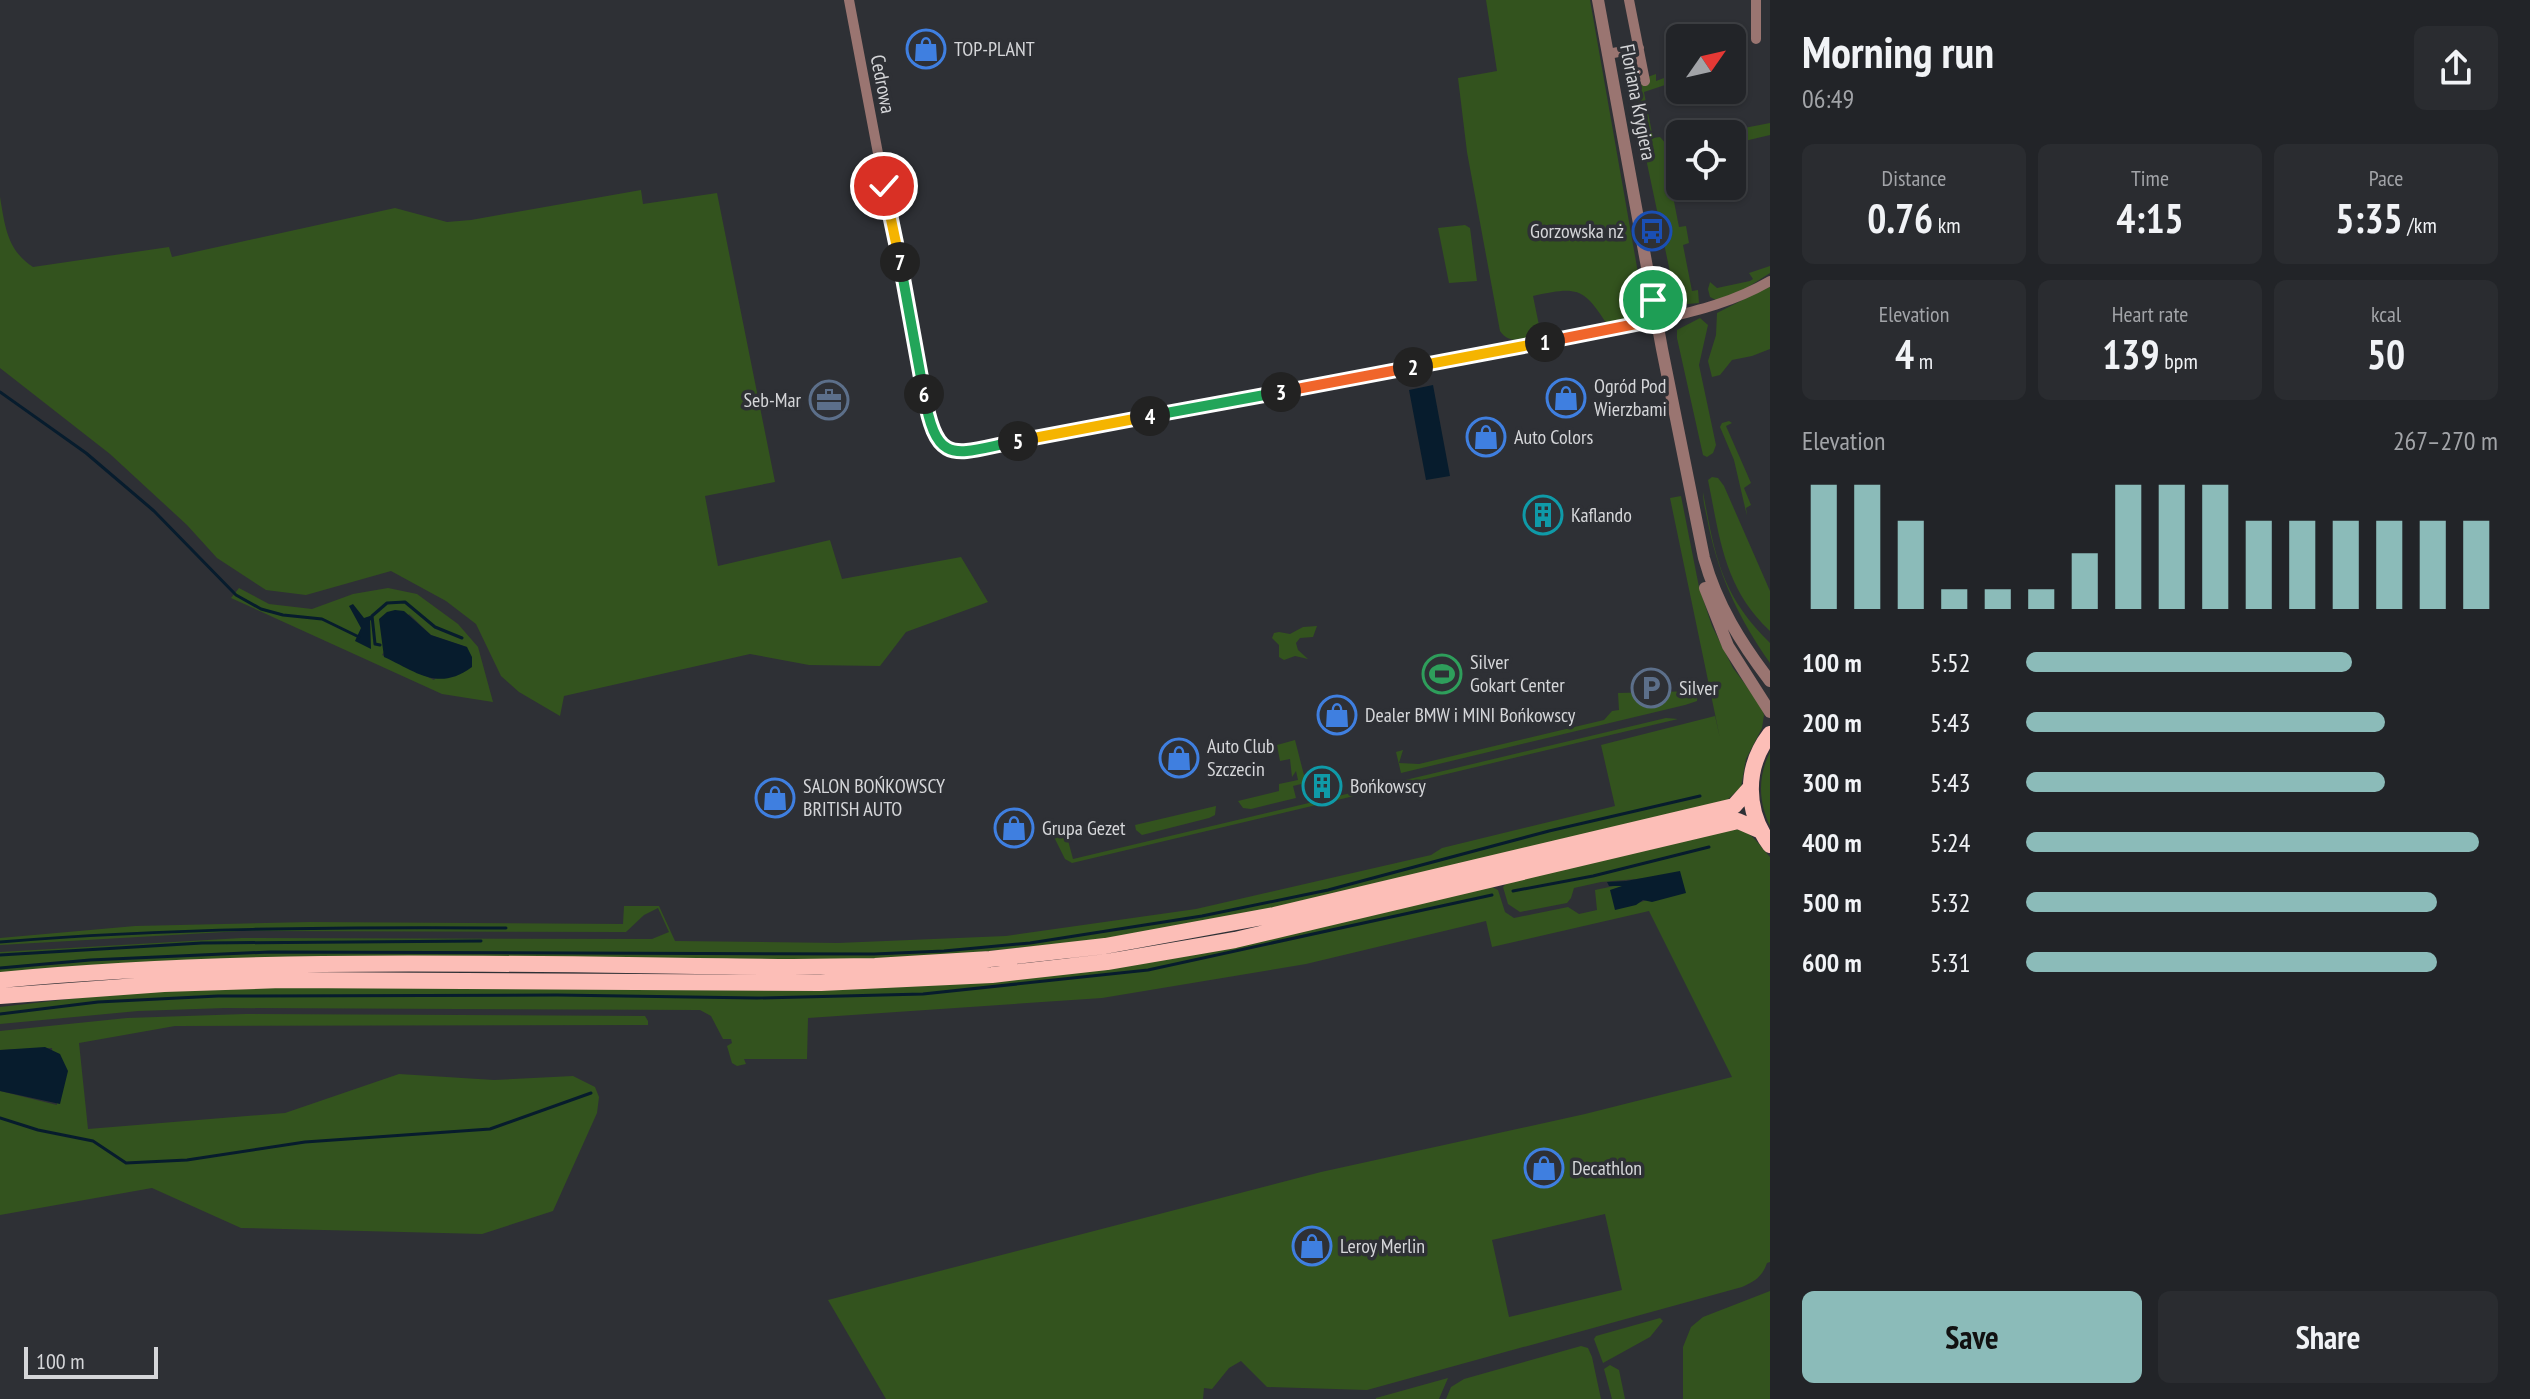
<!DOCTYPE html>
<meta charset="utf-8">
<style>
body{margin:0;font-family:"PT Sans Narrow",sans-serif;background:#2a2c30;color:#f1f3f6;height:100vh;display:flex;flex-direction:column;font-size:30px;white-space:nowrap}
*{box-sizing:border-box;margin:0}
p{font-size:26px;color:#a2a4a8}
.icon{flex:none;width:44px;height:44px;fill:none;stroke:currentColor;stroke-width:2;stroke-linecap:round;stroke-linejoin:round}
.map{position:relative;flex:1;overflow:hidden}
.panel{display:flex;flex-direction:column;background:#222428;width:760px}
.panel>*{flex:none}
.needle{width:52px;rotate:56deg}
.buttons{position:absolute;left:1666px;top:24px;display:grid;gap:16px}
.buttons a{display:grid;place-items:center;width:80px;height:80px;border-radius:12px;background:#222428;box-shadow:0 2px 6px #0004,0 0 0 2px #3f4145;font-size:40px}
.scale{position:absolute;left:24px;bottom:20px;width:134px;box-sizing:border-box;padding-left:8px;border:4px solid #d5d6d9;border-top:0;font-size:22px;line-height:28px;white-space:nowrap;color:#d5d6d9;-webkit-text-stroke:6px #2e3035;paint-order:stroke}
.pin{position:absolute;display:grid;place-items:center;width:68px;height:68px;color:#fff;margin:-34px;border:4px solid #fff;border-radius:50%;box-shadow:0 2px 8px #0007}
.km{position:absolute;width:40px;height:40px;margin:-20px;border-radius:50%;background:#222;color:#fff;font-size:22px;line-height:40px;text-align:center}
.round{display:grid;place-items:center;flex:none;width:84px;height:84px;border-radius:12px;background:#2a2c30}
.headline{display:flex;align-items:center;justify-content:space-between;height:136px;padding:0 32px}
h1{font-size:44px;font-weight:700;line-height:60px}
.metrics{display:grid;grid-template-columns:repeat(3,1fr);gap:12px;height:136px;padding:8px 32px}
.metrics div{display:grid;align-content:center;border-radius:12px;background:#2a2c30;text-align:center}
.metrics b{font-size:40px;font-weight:700}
.metrics small{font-size:22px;font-weight:400}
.metrics p{font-size:22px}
.chart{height:224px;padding:16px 32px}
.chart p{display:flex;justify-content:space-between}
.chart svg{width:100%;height:144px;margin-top:8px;stroke:#8bbbb9;stroke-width:6}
.primary-button{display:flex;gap:16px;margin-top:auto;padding:16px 32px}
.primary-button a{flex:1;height:92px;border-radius:12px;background:#8bbbb9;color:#111;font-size:32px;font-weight:700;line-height:92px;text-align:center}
.primary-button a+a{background:#2a2c30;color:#f1f3f6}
ul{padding:0 32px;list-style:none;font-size:26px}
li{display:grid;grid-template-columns:128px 96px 1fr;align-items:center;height:60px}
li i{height:20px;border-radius:10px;background:#8bbbb9}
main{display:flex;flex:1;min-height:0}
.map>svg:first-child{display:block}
.green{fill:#33531e;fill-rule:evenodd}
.water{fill:#071c2d}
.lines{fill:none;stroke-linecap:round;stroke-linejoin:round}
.stream{stroke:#071c2d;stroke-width:3}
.minor{stroke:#9a7571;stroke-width:10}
.tertiary{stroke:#9a7571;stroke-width:12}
.primary{stroke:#fcbeb7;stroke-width:16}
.split-1-casing{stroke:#fff;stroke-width:16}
.split-2-casing{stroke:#fff;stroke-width:16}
.split-3-casing{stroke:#fff;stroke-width:16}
.split-4-casing{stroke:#fff;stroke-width:16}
.split-5-casing{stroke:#fff;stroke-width:16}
.split-6-casing{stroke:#fff;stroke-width:16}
.split-7-casing{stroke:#fff;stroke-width:16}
.split-8-casing{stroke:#fff;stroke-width:16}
.split-1{stroke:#f0652b;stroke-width:10}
.split-2{stroke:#f5b400;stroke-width:10}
.split-3{stroke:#f0652b;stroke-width:10}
.split-4{stroke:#22a559;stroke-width:10}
.split-5{stroke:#f5b400;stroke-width:10}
.split-6{stroke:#22a559;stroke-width:10}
.split-7{stroke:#22a559;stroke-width:10}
.split-8{stroke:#f5b400;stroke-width:10}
.labels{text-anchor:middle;stroke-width:7;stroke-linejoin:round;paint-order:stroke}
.poi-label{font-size:20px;fill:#d5d6d9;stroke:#2e3035;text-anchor:start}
.street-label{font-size:20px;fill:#d5d6d9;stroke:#2e3035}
</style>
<main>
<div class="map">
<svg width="1770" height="1399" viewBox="0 0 1770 1399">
<rect width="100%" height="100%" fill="#2e3035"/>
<path class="green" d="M1486,0H1590L1641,290L1642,304L1638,315L1606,323C1583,286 1575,287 1533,296L1541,335C1526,338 1510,346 1500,331L1467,152L1458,78L1497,71Z
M1680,72V80L1644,92L1653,138L1660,137C1668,145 1671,153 1673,164L1667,166L1679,227L1686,226L1689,243L1683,245L1692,291L1698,290L1699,303L1677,305L1630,83L1656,74V81Z
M1770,123V135L1732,144V134H1713Z
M641,190L643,204L717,193L775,482L705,496L718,566L830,540L842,579L961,557L988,602L906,632L880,666L809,665L750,654L564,696L560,716L519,692L501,676L476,624L446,601L391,571L306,595L266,590L217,558L187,525L110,454L0,368V197C5,226 7,250 33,267L169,247L172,257L395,208L447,222L471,220Z
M1465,225L1470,228L1477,281L1449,283L1438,228Z
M1770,266V273L1742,291L1716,300L1710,297L1708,289L1710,282L1717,288L1750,281L1753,279L1749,273Z
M1770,286V349L1752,356L1732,360L1720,375L1712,377L1708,361L1716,335L1717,313Z
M1700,318L1708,325L1699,365L1716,445L1713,453L1707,457L1703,455L1677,338V330Z
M1729,421L1732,423L1726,426L1751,483L1744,488L1751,505L1746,508L1747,516L1734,460L1720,427L1722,423Z
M1712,477L1718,478L1724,486L1770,591V631C1724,588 1720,539 1708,480Z
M1703,492C1715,556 1721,595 1770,643V663C1740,620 1720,579 1709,528C1707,516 1703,504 1703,492Z
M1681,496L1699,587L1712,626L1733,668L1760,704L1764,715L1762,728L1746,759L1741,787L1727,800L1272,909L1126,937L920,958L0,973V952L242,938L652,939L669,932L658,908L644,915L626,932L242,931L0,945V938L135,926L310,922L623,924L624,906H659L675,941L838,943L1006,936L1196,909L1431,855L1442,848L1615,806L1601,745L1715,716L1720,738L1670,498Z
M239,588L269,604L312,609L353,594L388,588L417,594L458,624L478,647L493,702L442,694L231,598ZM409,614L431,635L467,647L434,680L382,655Z
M1317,626L1313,637L1300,638L1296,643L1298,650L1308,659L1295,656L1284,660L1279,657V645L1272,638L1274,633L1279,632L1290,634L1303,627Z
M1698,691L1697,701L1685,705L1401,773L1396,752L1403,750L1399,763L1419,764L1604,720L1612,711L1619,710L1618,693Z
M1666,718L1678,719L1072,863L1065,859L1054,837L1066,833L1073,859Z
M1295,740L1305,779L1312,778L1314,785L1307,787L1308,795L1305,796L1307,792H1304L1301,784L1293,786L1296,798L1251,809L1243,808L1238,801L1279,791V784L1298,780L1296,771L1292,777L1290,759L1280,761L1277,745Z
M1770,752V826C1758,801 1758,776 1770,752Z
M1216,806L1215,815L1209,818L1142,835L1136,830L1135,825Z
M1732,829C1752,830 1758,844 1770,857V1262L1767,1263C1762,1277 1755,1281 1742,1287L1367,1390L1267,1387L1241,1361L1229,1368L1212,1389L1204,1388L1203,1399H886L828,1300L1321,1172L1585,1114L1732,1077L1649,911L1492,947L1486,921L1306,964L1102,998L808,1018L807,1059H744L746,1064L737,1066L732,1063L727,1046L732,1043L731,1039H723L711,1016L700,1010L225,1008L138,1011L0,1024V1007L131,992L276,987L836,989L995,982L1492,887L1498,890L1505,912L1514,918L1568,907L1579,914L1597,910L1595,890L1619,885L1624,887L1638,903L1647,900L1648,878L1601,882L1574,888L1571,898L1567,903L1520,912L1508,904L1503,887L1507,883ZM1605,1214L1622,1290L1509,1317L1492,1240Z
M245,1014L645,1016L648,1021V1025L175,1026L79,1043L88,1129L285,1113L399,1074L494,1080L573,1076L595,1087L599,1097L597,1113L553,1211L482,1234L241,1228L152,1188L0,1215V1091L57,1105L52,1048L0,1050V1031L127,1018Z
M1770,1291V1399H1683V1347L1691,1327L1703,1317Z
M1660,1318L1663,1321L1650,1337L1603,1363L1594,1339L1596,1336Z
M1581,1346L1588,1348L1592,1357L1601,1399H1446L1451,1387L1464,1379Z
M1610,1365L1619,1370L1625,1399H1612L1604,1369Z
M1448,1378L1439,1399H1376V1398Z"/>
<path class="water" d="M1433,385L1450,476L1426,480L1409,390Z
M353,604L364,618L370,616L371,649L355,641L361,628L349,606Z
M395,610L404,611L431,635L467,647L472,657V667C438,692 417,672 384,657L379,619L387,612Z
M1680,871L1686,893L1652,902L1643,900L1636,905L1615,910L1610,890L1622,886H1609L1607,882L1626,881Z
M45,1047L60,1054L68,1071L60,1104L0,1091V1050Z"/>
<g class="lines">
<path class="stream" d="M0,392L86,453L154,511L236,595L261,609L283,615L322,619L359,637
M372,616L387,603L405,602L435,627L462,638
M370,619L372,616L375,644L380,645
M1513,891L1593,876L1709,847
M0,942C169,928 337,927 506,928
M0,955L202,943L481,941
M0,968L90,960L270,952L874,954L944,951L1030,943L1202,916L1328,890L1549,831L1700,796
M0,1014L98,1002L218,996L557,995L757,998L923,994L1148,970L1492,895
M0,1118L38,1130L93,1141L126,1163L187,1160L305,1142L490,1129L591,1093"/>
<path class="minor" d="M849,0L929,423C936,447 950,452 973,450L1641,324C1686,313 1729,305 1770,281
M1629,0L1645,81
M1756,39V0
M1608,54L1639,48"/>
<path class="tertiary" d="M1598,0L1662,349L1704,558C1717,605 1741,643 1770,681
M1705,588L1728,646L1770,712"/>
<path class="primary" d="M1770,734C1744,768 1745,811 1770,845
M0,980C263,955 529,965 793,967L875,966L990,959L1105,946L1274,915L1734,806L1750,788
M0,996L164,984L282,980L821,983L992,975L1107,962L1235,940L1738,821L1761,831"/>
</g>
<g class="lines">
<g class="split-1-casing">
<path id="split-1" d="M1545,342L1656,320L1653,300"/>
</g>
<g class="split-2-casing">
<path id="split-2" d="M1413,367L1545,342"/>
</g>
<g class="split-3-casing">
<path id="split-3" d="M1281,392L1413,367"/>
</g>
<g class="split-4-casing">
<path id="split-4" d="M1150,416L1281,392"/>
</g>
<g class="split-5-casing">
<path id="split-5" d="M1018,441L1150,416"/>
</g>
<g class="split-6-casing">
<path id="split-6" d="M924,394C937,469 955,453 1018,441"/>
</g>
<g class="split-7-casing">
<path id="split-7" d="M900,262L924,394"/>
</g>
<g class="split-8-casing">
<path id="split-8" d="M884,186L900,262"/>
</g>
<use href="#split-1" class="split-1"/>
<use href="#split-2" class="split-2"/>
<use href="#split-3" class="split-3"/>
<use href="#split-4" class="split-4"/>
<use href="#split-5" class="split-5"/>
<use href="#split-6" class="split-6"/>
<use href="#split-7" class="split-7"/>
<use href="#split-8" class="split-8"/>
</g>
<defs>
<g id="shop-ring" transform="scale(2)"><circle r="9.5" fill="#2e3035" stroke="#3f7fe0" stroke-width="1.5"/><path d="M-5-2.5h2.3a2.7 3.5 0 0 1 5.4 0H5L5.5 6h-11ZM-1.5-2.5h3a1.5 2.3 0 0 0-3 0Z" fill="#3f7fe0"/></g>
<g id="bus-ring" transform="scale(2)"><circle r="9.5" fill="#2e3035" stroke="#1a4fb4" stroke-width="1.5"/><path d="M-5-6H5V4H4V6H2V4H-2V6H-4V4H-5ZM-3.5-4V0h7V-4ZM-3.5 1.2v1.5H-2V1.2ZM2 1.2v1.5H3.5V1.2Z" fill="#1a4fb4"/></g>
<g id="office-ring" transform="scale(2)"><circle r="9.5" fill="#2e3035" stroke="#5c6f8a" stroke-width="1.5"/><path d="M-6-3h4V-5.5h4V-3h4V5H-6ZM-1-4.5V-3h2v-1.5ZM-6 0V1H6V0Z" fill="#5c6f8a"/></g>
<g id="building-ring" transform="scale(2)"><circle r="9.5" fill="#2e3035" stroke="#0f9aa8" stroke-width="1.5"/><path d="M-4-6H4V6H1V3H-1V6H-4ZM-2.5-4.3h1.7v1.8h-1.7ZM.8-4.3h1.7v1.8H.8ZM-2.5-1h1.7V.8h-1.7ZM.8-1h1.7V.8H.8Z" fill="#0f9aa8"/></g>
<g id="stadium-ring" transform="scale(2)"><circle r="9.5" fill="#2e3035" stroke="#2e9e5b" stroke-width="1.5"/><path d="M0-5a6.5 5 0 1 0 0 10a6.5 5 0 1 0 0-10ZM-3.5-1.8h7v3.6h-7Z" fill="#2e9e5b"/></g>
<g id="parking-ring" transform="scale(2)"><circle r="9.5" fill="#2e3035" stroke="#5c6f8a" stroke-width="1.5"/><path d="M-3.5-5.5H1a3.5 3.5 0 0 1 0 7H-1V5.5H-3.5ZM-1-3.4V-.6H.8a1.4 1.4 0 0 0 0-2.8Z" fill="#5c6f8a"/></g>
</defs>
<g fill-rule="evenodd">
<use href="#shop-ring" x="926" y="49"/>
<use href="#bus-ring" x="1652" y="231"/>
<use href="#shop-ring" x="1566" y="398"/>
<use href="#office-ring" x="829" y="400"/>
<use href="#shop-ring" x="1486" y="437"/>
<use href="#building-ring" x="1543" y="515"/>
<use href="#stadium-ring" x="1442" y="674"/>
<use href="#parking-ring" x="1651" y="688"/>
<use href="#shop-ring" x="1337" y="715"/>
<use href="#shop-ring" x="1179" y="758"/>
<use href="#building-ring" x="1322" y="786"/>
<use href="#shop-ring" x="775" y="798"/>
<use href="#shop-ring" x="1014" y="828"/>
<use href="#shop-ring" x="1544" y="1168"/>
<use href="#shop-ring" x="1312" y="1246"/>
</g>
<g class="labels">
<g class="poi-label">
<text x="954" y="56">TOP-PLANT</text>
<text x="1624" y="238" text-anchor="end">Gorzowska nż</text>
<text x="1594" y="393">Ogród Pod<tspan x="1594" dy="23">Wierzbami</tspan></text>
<text x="801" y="407" text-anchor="end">Seb-Mar</text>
<text x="1514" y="444">Auto Colors</text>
<text x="1571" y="522">Kaflando</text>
<text x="1470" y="669">Silver<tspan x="1470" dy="23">Gokart Center</tspan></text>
<text x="1679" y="695">Silver</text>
<text x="1365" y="722">Dealer BMW i MINI Bońkowscy</text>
<text x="1207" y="753">Auto Club<tspan x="1207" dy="23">Szczecin</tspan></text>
<text x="803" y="793">SALON BOŃKOWSCY<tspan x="803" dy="23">BRITISH AUTO</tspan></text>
<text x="1350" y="793">Bońkowscy</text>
<text x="1042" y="835">Grupa Gezet</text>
<text x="1572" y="1175">Decathlon</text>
<text x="1340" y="1253">Leroy Merlin</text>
</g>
<g class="street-label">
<text transform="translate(883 84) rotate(79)" y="7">Cedrowa</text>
<text transform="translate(1638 102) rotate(79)" y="7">Floriana Krygiera</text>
</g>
</g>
</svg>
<div class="buttons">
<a><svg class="needle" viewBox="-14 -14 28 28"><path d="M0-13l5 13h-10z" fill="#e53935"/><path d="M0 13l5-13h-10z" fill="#a2a4a8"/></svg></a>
<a><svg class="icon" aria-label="locate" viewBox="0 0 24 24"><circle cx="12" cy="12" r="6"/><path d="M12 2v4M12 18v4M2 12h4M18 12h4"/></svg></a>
</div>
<div class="scale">100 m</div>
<div class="pin" style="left:1653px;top:300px;background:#1e9e55"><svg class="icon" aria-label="arrive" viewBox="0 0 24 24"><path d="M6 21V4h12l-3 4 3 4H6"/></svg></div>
<div class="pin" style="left:884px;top:186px;background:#d93025"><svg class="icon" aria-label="check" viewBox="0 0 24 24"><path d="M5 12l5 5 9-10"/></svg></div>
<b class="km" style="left:1545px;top:342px">1</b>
<b class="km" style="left:1413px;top:367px">2</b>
<b class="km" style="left:1281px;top:392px">3</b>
<b class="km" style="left:1150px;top:416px">4</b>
<b class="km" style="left:1018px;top:441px">5</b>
<b class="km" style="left:924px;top:394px">6</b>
<b class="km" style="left:900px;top:262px">7</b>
</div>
<section class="panel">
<div class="headline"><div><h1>Morning run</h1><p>06:49</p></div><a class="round"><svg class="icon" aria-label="share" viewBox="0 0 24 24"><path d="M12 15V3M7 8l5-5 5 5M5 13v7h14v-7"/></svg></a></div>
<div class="metrics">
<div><p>Distance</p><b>0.76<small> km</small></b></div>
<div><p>Time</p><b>4:15</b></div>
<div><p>Pace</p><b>5:35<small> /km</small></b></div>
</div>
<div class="metrics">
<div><p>Elevation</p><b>4<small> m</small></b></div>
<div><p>Heart rate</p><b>139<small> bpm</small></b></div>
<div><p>kcal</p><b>50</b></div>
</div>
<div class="chart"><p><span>Elevation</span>267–270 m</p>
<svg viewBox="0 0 160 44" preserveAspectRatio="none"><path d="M5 44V6M15 44V6M25 44V17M35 44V38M45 44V38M55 44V38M65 44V27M75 44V6M85 44V6M95 44V6M105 44V17M115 44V17M125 44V17M135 44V17M145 44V17M155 44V17"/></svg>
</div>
<ul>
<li><b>100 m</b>5:52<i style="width:69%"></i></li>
<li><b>200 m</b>5:43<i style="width:76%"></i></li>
<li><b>300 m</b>5:43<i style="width:76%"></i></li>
<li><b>400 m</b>5:24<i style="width:96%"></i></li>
<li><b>500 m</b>5:32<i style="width:87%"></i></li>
<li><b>600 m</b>5:31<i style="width:87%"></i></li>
</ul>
<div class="primary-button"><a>Save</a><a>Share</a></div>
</section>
</main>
